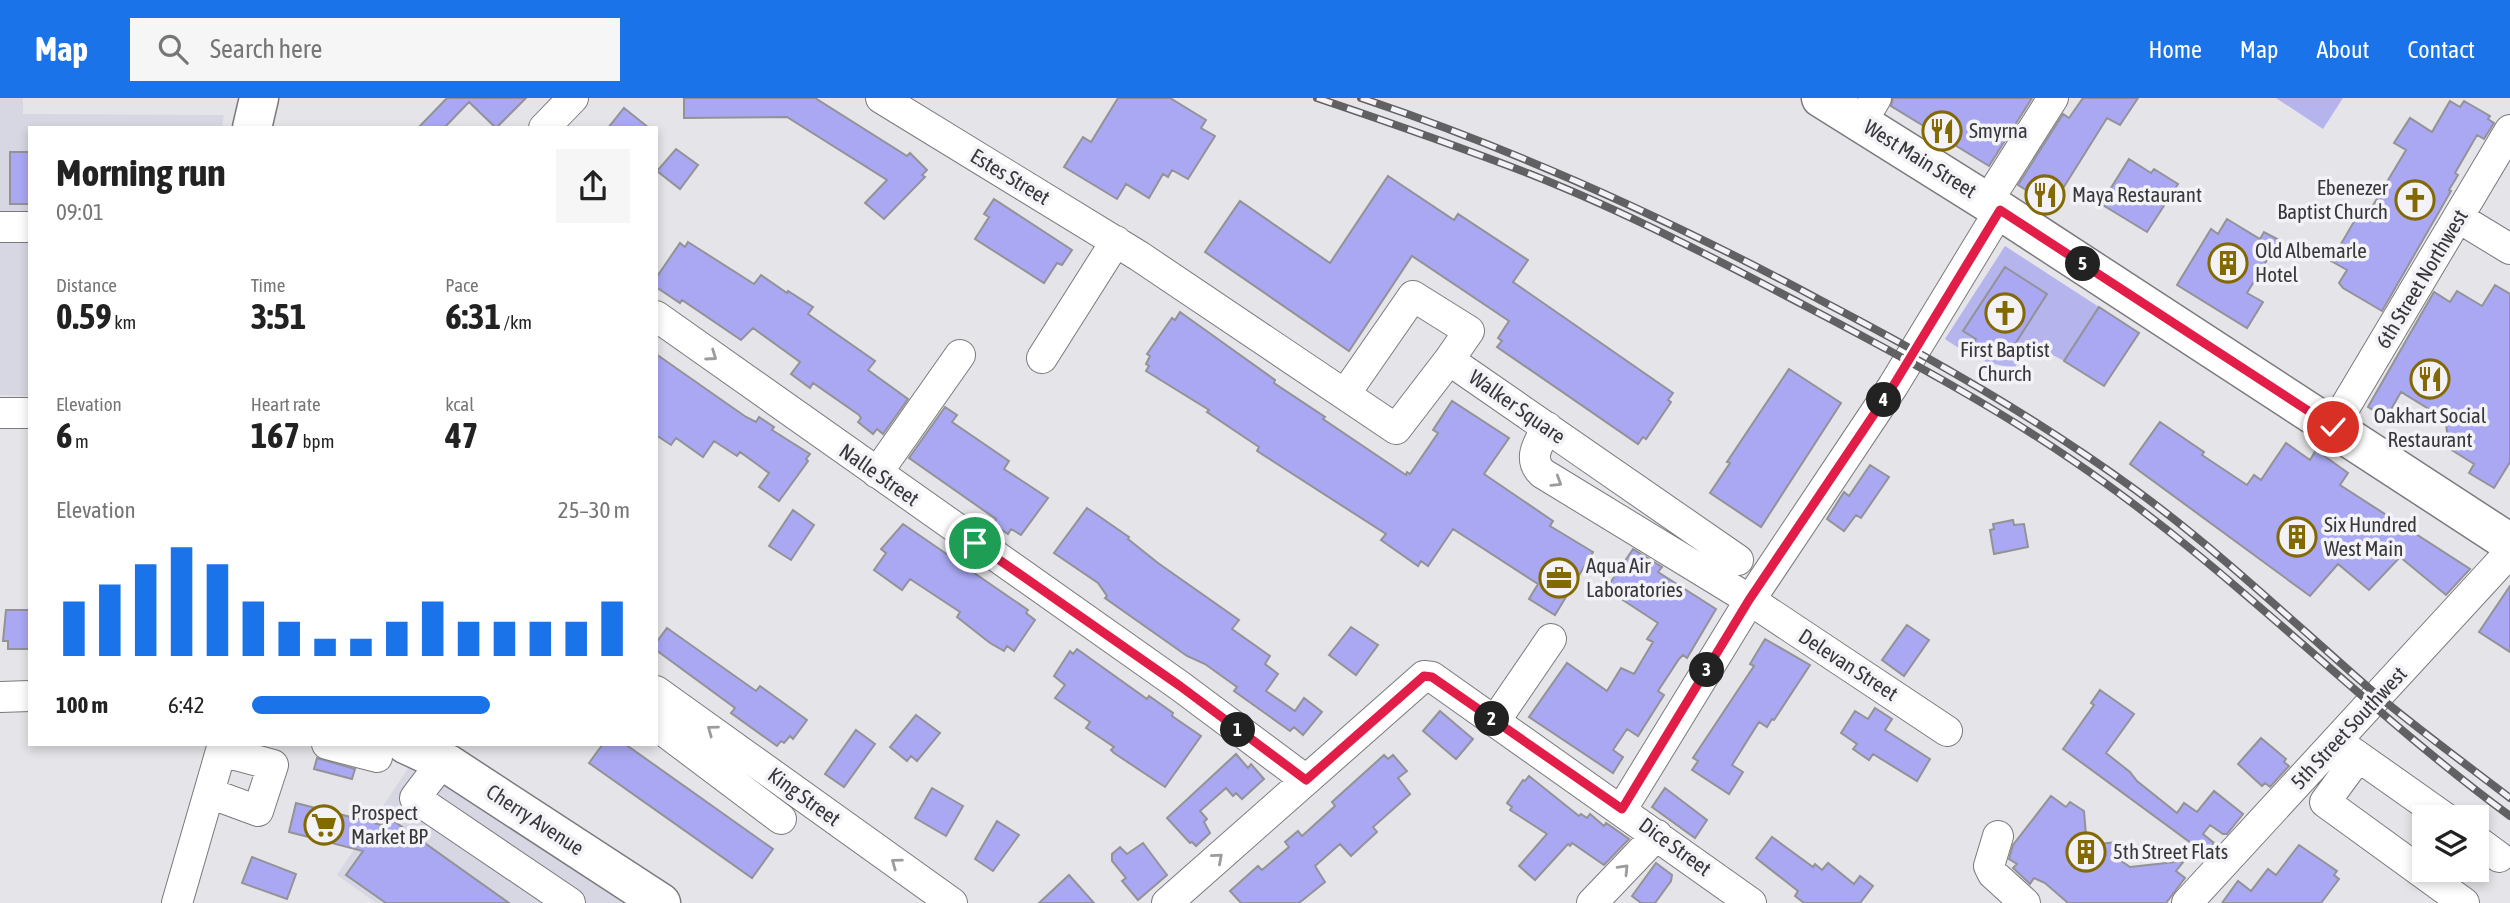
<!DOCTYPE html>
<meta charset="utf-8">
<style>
body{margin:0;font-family:"Asap Condensed",sans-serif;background:#f6f6f6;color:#222;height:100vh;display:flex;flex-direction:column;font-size:26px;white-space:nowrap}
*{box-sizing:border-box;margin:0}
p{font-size:23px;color:#767676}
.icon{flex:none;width:38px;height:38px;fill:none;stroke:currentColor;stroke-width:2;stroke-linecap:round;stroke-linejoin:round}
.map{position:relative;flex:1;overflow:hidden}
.details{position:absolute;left:28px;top:28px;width:630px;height:620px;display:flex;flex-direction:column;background:#fff;border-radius:0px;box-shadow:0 4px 10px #0003}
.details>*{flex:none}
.tools{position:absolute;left:2412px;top:707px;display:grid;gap:14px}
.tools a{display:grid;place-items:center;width:77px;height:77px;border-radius:0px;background:#fff;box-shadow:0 4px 10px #0003;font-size:35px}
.pin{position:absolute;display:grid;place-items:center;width:60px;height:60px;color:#fff;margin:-30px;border:4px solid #fff;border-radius:50%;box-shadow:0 2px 7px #0007}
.km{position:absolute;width:35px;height:35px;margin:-18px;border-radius:50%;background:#222;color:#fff;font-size:19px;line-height:35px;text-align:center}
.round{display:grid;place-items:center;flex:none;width:74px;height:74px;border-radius:0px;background:#f6f6f6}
.headline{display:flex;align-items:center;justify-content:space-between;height:119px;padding:0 28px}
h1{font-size:38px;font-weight:700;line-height:52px}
.stats{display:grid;grid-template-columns:repeat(3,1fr);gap:10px;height:119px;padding:7px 28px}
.stats div{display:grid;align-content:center}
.stats b{font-size:35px;font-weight:700}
.stats small{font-size:19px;font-weight:400}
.stats p{font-size:19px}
.chart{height:196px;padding:14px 28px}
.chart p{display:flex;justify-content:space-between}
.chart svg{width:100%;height:126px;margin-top:7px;stroke:#1a73e8;stroke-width:6}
ul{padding:0 28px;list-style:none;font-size:23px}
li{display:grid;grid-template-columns:112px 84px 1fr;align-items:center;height:52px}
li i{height:18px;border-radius:9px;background:#1a73e8}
header{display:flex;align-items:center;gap:42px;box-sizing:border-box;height:98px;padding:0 35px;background:#1a73e8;color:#fff}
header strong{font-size:33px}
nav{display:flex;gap:38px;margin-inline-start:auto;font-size:24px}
.search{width:490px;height:63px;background:#f6f6f6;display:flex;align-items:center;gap:18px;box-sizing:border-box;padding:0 24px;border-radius:0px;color:#767676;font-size:26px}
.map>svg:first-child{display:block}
.built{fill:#d7d7e3}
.green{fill:#b5b4ec}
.building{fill:#aaa8f3;stroke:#929297;stroke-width:2}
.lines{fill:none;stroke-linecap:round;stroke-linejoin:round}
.minor-casing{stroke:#7a7a7e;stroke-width:32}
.major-casing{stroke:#7a7a7e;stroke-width:41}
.minor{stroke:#fff;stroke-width:30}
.major{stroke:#fff;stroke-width:38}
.rail-casing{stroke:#616164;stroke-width:8}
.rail{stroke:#f2f2f7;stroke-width:5;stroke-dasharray:16;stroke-linecap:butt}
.oneway{stroke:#9c9c9c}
.route-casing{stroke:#fff;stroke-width:14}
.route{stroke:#e11d48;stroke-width:9}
.labels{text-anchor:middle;stroke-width:7;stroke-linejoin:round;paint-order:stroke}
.poi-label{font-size:21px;fill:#38383a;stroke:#f2f2f7;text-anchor:start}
.street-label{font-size:21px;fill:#38383a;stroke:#f2f2f7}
</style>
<header>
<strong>Map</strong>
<div class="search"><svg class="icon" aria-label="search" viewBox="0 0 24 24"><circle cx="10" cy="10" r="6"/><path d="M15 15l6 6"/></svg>Search here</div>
<nav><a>Home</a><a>Map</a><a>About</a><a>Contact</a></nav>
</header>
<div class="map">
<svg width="2510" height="805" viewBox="0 0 2510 805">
<rect width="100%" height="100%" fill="#e5e5e9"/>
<path class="built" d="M0,0H23V16L224,17L222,30H30V298L0,297Z
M411,666L624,805H376L337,777Z"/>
<path class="green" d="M2276,0H2343L2323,31Z
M2005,148L2099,209L2064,263L2032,246L2015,269C1988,268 1967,256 1945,241Z"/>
<path class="building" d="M447,0H526L496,30L469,4L444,30H418Z
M684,0H815L907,58L910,55L927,72L922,77L925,79L884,121L865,105L887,82L787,19L684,20Z
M1118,0H1170L1206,22L1201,30L1215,38L1188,81L1172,72L1168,79L1163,76L1149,100L1126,86L1117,101L1064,69L1083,39L1091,44Z
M1893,0H2032L1989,68L1891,8Z
M2083,0H2138L2120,27L2107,20L2052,108L2018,87L2063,16L2069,20Z
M2450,3L2460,9L2464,3L2490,18L2488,21L2494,25L2484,41L2477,37L2455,75L2458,77L2449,92L2451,93L2382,213L2343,190L2339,185L2347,172L2331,163L2362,110L2369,114L2406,52L2394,45L2410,20L2432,34Z
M624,10L649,30H608Z
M676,51L698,67L680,91L657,73Z
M10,54H30V106H10Z
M2129,61L2151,75L2154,71L2178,86L2147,134L2101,106Z
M1388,78L1454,122L1458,116L1528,162L1513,184L1673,295L1668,302L1671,304L1646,341L1643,339L1638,346L1497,249L1502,243L1498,240L1509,223L1412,158L1349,253L1205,154L1240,103L1330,165Z
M994,101L1072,152L1062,167L1057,165L1044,185L975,141L989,119L984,116Z
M2227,121L2260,141L2264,134L2279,142L2247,195L2263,204L2247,230L2177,187L2211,131L2218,136Z
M688,144L754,186L761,177L787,195L788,193L813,209L808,216L875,263L868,272L908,301L883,336L877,331L873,336L858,324L861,320L859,317L813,285L810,290L791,276L800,264L753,230L741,242L682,202L680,205L656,189V180L680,145L685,149Z
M2005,169L2047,196L2006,260L1997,254L1992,261L1971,248L1976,241L1963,233Z
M2495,187L2510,196V364L2494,390L2469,375L2474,366L2450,351L2445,321L2401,294L2386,320L2368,309L2434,194L2450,204L2457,193L2482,208Z
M2099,209L2139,235L2104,288L2064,263Z
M1180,214L1275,282L1274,285L1325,319L1323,321L1406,377L1407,374L1410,376L1438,335L1433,332L1452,303L1509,340L1484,376L1553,423L1550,428L1593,454L1555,517L1529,501L1538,486L1453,431L1428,468L1421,463L1418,468L1381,442L1386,436L1257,353L1259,349L1207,314L1209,312L1146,273L1149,268L1146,266L1150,258L1147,256L1172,220L1175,222Z
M656,256L746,319L756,324L759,319L774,329L772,332L810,356L806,361L808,363L779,403L759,389L769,375L740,354L737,358L714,343L703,359L676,340L671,347L656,337Z
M1789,271L1841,305L1761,429L1710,395L1730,365L1727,364Z
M945,309L957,317L952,324L1009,363L1004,371L1048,400L1021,437L1011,431L1008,436L993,426L996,421L909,360Z
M2160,324L2204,354L2202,357L2247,387L2254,377L2261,382L2286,345L2310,362L2316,352L2348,375L2340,387L2470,471L2446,497L2400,459L2369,492L2338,466L2310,498L2130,366Z
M1870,367L1889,379L1861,420L1856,417L1844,433L1827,421L1844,394L1849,398Z
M1087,410L1129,439L1128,441L1158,465L1239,522L1232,531L1270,558L1265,566L1278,576L1266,593L1295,613L1304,600L1322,614L1303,637L1294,629L1290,633L1234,593L1237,589L1205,566L1187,558L1105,500L1107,498L1098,485L1054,455Z
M793,412L814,427L791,462L769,448Z
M2013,422L2014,427L2024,426L2028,449L1994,456L1990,432L1994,431L1993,426Z
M903,426L1028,512L1026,515L1035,522L1014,553L1007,548L1004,553L990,545L957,519L960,514L910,481L902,492L874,472L886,455L881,451Z
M1633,451L1662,469L1658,474L1716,511L1687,560L1683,557L1679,561L1658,593L1664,597L1638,638L1627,631L1613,652L1623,659L1613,675L1529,619L1567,565L1607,593L1621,570L1634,576L1653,544L1647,541L1658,525L1606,491Z
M2510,488V554L2479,534Z
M6,512H30V551H8V543H3Z
M1907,527L1929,542L1904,578L1882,562Z
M1351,529L1378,547L1356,577L1329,557Z
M667,530L756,593L760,588L807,622L793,641L790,638L784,645L781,643L777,648L731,615L735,610L656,552V545Z
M1765,541L1810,567L1774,622L1772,621L1767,629L1759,624L1732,667L1743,674L1729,696L1692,672L1698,663L1693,660L1754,568L1750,566Z
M1077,551L1147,601L1149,598L1173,615L1172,618L1201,638L1165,689L1114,655L1111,652L1114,649L1086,630L1090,624L1055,600L1065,587L1054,578L1070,553L1073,556Z
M2100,592L2134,616L2106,655L2130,674L2137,683L2177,715L2184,705L2197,714L2214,693L2243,716L2227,736H2223L2210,727L2203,736L2214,745L2206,756L2063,651L2094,607L2091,605Z
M1875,610L1892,621L1885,632L1930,661L1917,683L1873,656L1869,662L1853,651L1857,646L1841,635L1855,613L1868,621Z
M1440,613L1473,641L1456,661L1423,633Z
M916,617L940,635L917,663L911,658L907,663L890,649Z
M856,632L875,646L844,689L825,676Z
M2261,640L2286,661L2284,664L2289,668L2270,689L2265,685L2262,688L2238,666Z
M603,646H625L773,751L752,780L589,665Z
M1236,656L1248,670L1251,666L1264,681L1242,701L1236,695L1233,698L1226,690L1200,713L1207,721L1204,724L1210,735L1196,748L1192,744L1190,745L1167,720Z
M1384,657L1388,661L1393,657L1407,673L1398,680L1410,696L1373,729L1377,734L1351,758L1340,746L1315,768L1325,784L1299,805H1241L1230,793L1258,768L1262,772L1289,749L1285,744L1298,733L1302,738L1335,708L1332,704Z
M317,660L355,671L352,681L314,671Z
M1529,678L1579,718L1581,716L1587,720L1590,716L1604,728L1606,725L1629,741L1604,767L1572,745L1570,748L1568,746L1535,782L1519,768L1547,736L1510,712L1512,709L1507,705L1523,682L1525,683Z
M932,690L963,708L946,738L915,720Z
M1665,690L1707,722L1695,740L1652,709Z
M2051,698L2066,709L2070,704L2084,713L2086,737L2099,746L2116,744L2117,760L2130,769L2184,763L2176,773L2185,780L2166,805H2068L2045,785L2034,780L2030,786L2013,770L2017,766L2009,761L2013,747Z
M296,705L382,727L388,719L509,805H386L346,777L363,753L289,734Z
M997,723L1019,737L993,773L975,761Z
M1772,739L1813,769L1815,766L1822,772L1828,765L1854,786L1860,778L1873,788L1860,805H1804L1795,798L1798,793L1756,760Z
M1143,745L1167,777L1138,802L1122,783L1126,780L1112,763V756L1120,749L1127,756Z
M2299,747L2337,773L2334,777L2339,781L2321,805H2222L2238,783L2251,793L2268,771L2276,777Z
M252,759L296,776L287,801L242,785Z
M1656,765L1672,777L1671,783L1655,805H1641L1632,798Z
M1069,777L1094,805H1039Z"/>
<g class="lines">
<g class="minor-casing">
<path id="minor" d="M881,0L1139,158L1396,331L1449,262L1738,462
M1861,25L1876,0
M544,30L573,0
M1987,104L2053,0
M2459,120L2510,151
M0,129H30
M656,218L1180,588L1306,682
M1042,260L1116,143
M1345,296L1413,198L1469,233L1449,262
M0,315H30
M1547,329C1539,345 1527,360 1542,375L1750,502L1947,633
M2333,329L2510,32
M877,375L960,257
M656,593L952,805
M0,599L30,598
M1495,623L1551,541
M656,627L781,721
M327,646L377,659
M2342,647L2444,719
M2358,659L2325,704L2464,805
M443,663L415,700L570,805
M209,695L258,713L273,667L221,653
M1622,711L1750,502L1893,288L2000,112
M1998,738L1989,768L1993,776L2025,805
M2476,742L2499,759
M177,805L223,646
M1167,805L1424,578L1432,579L1751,805
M1592,805L1657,737
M2187,805L2510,454"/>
</g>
<g class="major-casing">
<path id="major" d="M1821,0L1987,104L2510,445
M252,30L259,0
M405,646L448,666L661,805"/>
</g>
<use href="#minor" class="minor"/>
<use href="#major" class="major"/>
<g class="rail-casing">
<path id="rail" d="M1317,0C1388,24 1460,49 1530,76C1634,117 1735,171 1834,223C1915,266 1996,310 2072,362C2228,467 2358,606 2510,718
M1361,0C1520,53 1674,124 1822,203C1931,260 2037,320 2137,393C2219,453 2293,524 2370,591C2415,629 2463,664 2510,700"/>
</g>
<use href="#rail" class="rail"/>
</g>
<defs><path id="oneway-chevron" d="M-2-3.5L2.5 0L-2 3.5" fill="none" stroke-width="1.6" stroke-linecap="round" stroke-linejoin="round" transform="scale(1.75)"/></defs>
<g class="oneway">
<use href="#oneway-chevron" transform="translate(712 258) rotate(35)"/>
<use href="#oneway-chevron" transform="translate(1557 384) rotate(32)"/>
<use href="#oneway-chevron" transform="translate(712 632) rotate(-144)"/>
<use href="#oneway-chevron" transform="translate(1218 760) rotate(-41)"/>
<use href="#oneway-chevron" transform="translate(896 765) rotate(-144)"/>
<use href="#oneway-chevron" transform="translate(1624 771) rotate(-46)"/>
</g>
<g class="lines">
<g class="route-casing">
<path id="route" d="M975,445L1180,588L1306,682L1424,578L1432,579L1622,711L1749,502L1893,288L2000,112L2333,329"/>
</g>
<use href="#route" class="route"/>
</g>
<defs>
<g id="restaurant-ring" transform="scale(2.0125)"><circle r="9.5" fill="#f2f2f7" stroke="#836902" stroke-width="1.5"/><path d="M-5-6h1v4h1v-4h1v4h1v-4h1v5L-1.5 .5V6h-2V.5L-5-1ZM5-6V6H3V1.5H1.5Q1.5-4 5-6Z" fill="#836902"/></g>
<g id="church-ring" transform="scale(2.0125)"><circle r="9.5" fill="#f2f2f7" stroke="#836902" stroke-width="1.5"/><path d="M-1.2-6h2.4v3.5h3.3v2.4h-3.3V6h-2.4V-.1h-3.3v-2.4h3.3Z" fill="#836902"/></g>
<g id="building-ring" transform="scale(2.0125)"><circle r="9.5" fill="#f2f2f7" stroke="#836902" stroke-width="1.5"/><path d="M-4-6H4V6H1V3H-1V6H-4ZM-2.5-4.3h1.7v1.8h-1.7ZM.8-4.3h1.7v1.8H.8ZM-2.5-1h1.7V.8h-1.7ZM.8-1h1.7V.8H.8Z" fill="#836902"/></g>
<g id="office-ring" transform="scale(2.0125)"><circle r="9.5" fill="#f2f2f7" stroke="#836902" stroke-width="1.5"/><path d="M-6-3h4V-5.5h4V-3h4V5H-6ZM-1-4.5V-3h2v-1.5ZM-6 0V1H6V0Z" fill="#836902"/></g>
<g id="supermarket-ring" transform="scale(2.0125)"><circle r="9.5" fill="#f2f2f7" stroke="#836902" stroke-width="1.5"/><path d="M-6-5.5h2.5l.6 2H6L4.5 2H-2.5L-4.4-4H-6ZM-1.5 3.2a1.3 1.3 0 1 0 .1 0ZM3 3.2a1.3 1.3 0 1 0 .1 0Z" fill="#836902"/></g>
</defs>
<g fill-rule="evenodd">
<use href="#restaurant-ring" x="1942" y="33"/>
<use href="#restaurant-ring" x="2045" y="97"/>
<use href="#church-ring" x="2415" y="102"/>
<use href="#building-ring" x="2228" y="165"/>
<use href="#church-ring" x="2005" y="215"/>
<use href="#restaurant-ring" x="2430" y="281"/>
<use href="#building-ring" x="2297" y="439"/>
<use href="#office-ring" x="1559" y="480"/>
<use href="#supermarket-ring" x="324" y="727"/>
<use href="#building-ring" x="2086" y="754"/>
</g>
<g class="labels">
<g class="poi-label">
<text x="1969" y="40">Smyrna</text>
<text x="2388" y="97" text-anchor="end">Ebenezer<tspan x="2388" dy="24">Baptist Church</tspan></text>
<text x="2072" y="104">Maya Restaurant</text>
<text x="2255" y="160">Old Albemarle<tspan x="2255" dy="24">Hotel</tspan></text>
<text x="2005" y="259" text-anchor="middle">First Baptist<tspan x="2005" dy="24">Church</tspan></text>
<text x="2430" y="325" text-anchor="middle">Oakhart Social<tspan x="2430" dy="24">Restaurant</tspan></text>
<text x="2324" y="434">Six Hundred<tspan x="2324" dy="24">West Main</tspan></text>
<text x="1586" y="475">Aqua Air<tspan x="1586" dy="24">Laboratories</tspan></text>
<text x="351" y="722">Prospect<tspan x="351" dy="24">Market BP</tspan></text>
<text x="2113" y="761">5th Street Flats</text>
</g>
<g class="street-label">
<text transform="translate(1920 61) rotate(32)" y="7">West Main Street</text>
<text transform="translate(1010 79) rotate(31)" y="7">Estes Street</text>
<text transform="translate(2422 181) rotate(-59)" y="7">6th Street Northwest</text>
<text transform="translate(1517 309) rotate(35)" y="7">Walker Square</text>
<text transform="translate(879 377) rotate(35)" y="7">Nalle Street</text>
<text transform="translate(1848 567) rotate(33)" y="7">Delevan Street</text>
<text transform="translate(2349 630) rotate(-47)" y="7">5th Street Southwest</text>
<text transform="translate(804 699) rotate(36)" y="7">King Street</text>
<text transform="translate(535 722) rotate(33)" y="7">Cherry Avenue</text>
<text transform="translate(1675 749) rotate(36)" y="7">Dice Street</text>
</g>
</g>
</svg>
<div class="tools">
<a><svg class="icon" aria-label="layers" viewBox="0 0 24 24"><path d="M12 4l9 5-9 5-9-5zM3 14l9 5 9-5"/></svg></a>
</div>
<div class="pin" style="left:975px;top:445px;background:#1e9e55"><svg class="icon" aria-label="arrive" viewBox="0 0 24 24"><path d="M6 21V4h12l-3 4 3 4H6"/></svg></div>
<div class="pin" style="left:2333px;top:329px;background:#d93025"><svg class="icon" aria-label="check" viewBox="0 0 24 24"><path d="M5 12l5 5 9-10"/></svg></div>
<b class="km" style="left:1238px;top:632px">1</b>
<b class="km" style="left:1492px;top:621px">2</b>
<b class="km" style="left:1707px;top:572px">3</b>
<b class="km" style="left:1884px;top:302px">4</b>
<b class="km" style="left:2083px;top:166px">5</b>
<section class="details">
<div class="headline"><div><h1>Morning run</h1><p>09:01</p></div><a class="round"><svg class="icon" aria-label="share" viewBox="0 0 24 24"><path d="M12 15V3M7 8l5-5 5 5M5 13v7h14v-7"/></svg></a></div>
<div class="stats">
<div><p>Distance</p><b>0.59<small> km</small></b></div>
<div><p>Time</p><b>3:51</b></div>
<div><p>Pace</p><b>6:31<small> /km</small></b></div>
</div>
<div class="stats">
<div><p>Elevation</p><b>6<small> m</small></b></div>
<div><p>Heart rate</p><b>167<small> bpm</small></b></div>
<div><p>kcal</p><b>47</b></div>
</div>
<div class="chart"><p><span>Elevation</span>25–30 m</p>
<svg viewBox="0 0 160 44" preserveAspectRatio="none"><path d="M5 44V25M15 44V19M25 44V12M35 44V6M45 44V12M55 44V25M65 44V32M75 44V38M85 44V38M95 44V32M105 44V25M115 44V32M125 44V32M135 44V32M145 44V32M155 44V25"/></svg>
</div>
<ul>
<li><b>100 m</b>6:42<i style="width:63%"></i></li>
</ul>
</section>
</div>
